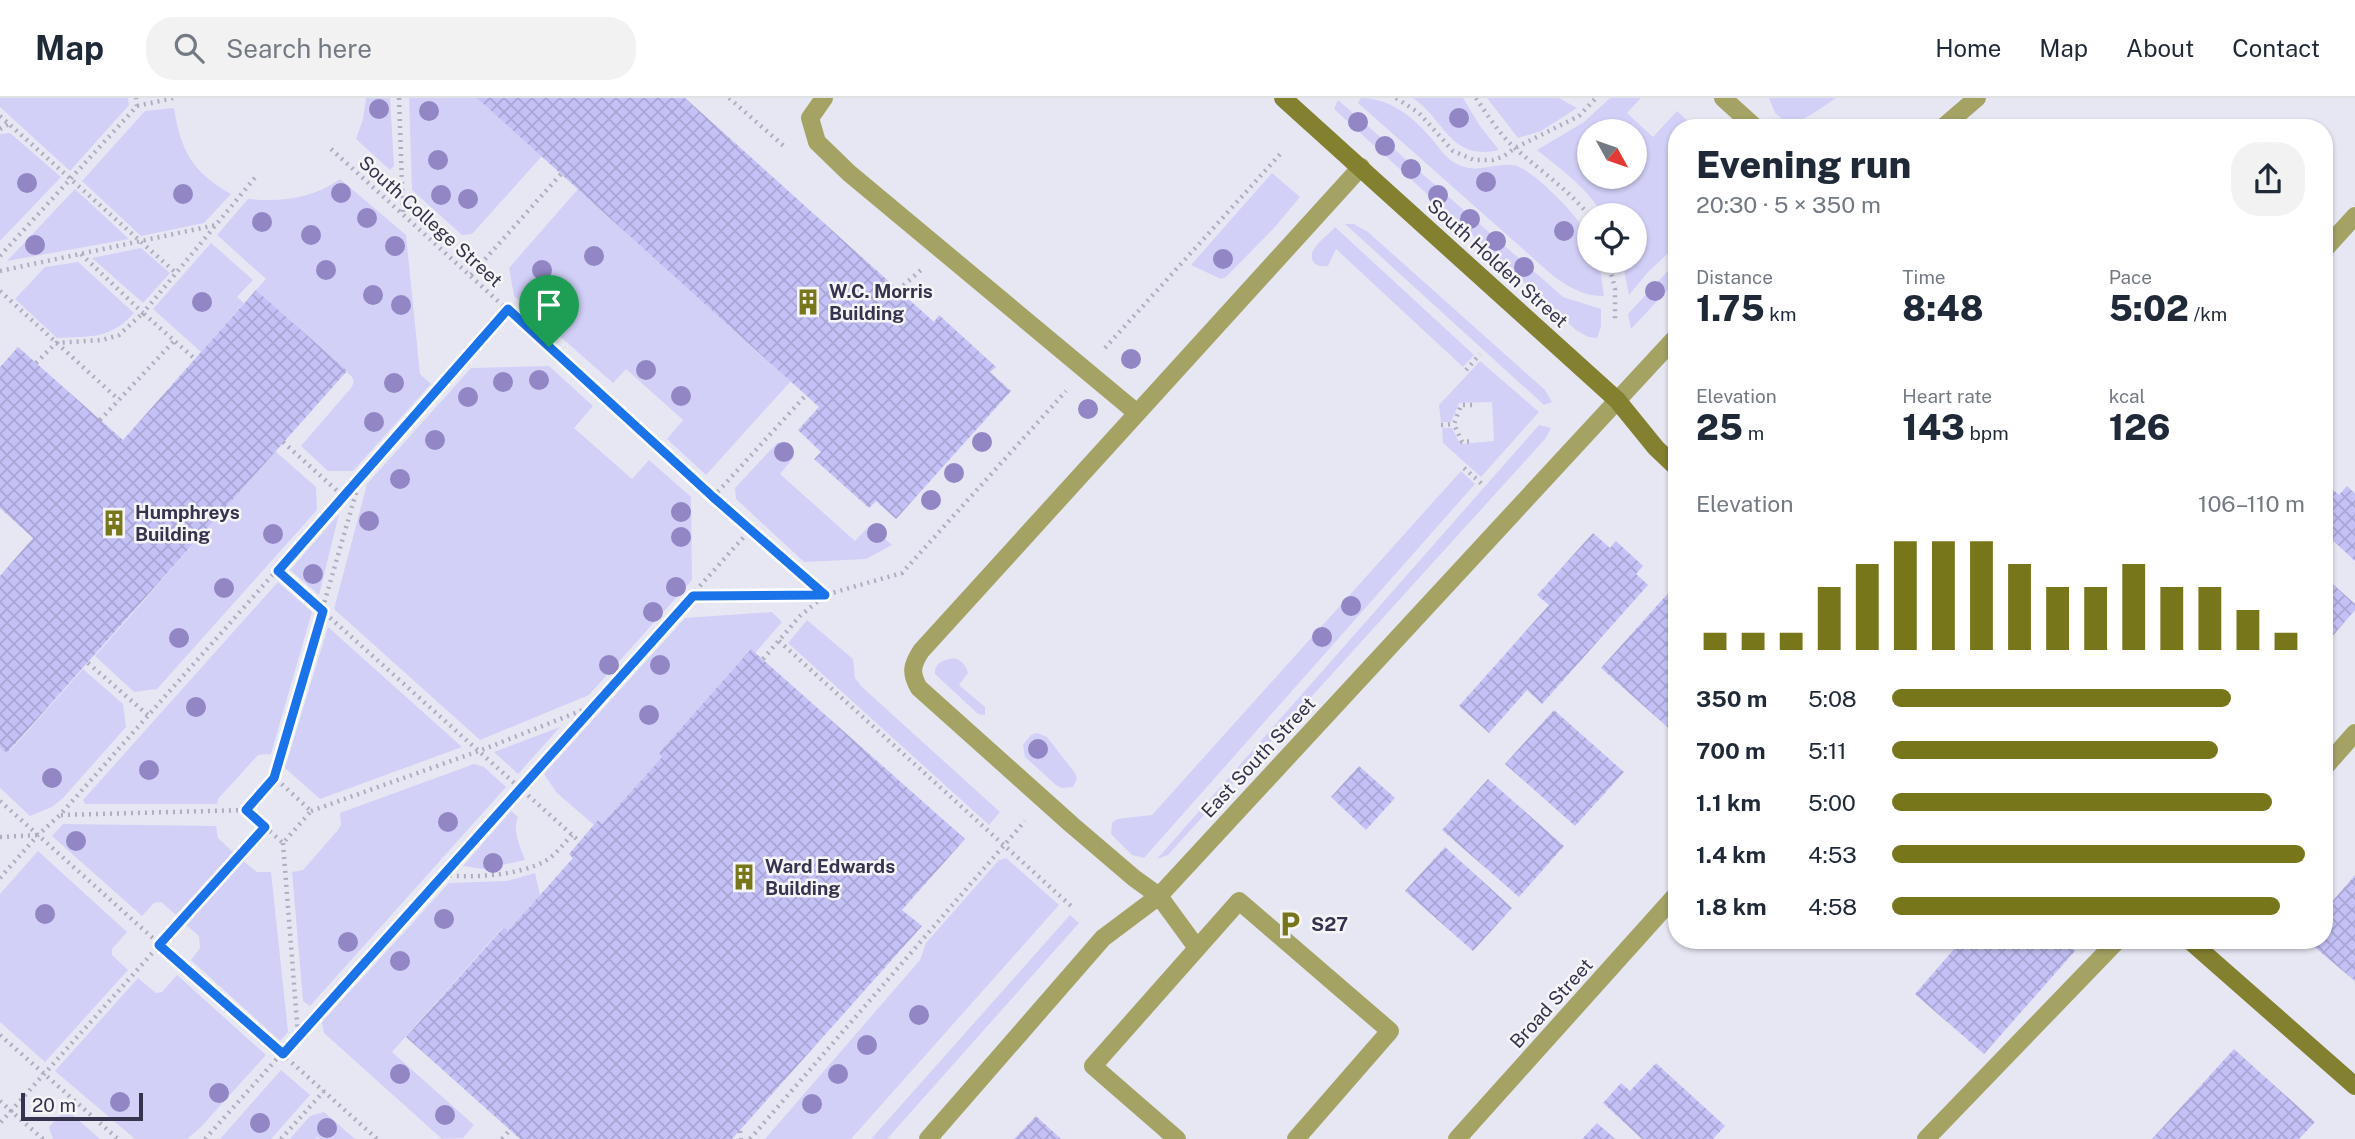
<!DOCTYPE html>
<meta charset="utf-8">
<style>
body{margin:0;font-family:"Public Sans",sans-serif;background:#f2f2f3;color:#1f2937;height:100vh;display:flex;flex-direction:column;font-size:26px;white-space:nowrap}
*{box-sizing:border-box;margin:0}
p{font-size:23px;color:#747a83}
.icon{flex:none;width:38px;height:38px;fill:none;stroke:currentColor;stroke-width:2;stroke-linecap:round;stroke-linejoin:round}
.map{position:relative;flex:1;overflow:hidden}
.panel{position:absolute;left:1668px;top:21px;width:665px;height:830px;display:flex;flex-direction:column;background:#fff;border-radius:28px;box-shadow:0 2px 5px #0004}
.panel>*{flex:none}
.needle{width:46px;rotate:130deg}
.fabs{position:absolute;left:1577px;top:21px;display:grid;gap:14px}
.fabs a{display:grid;place-items:center;width:70px;height:70px;border-radius:50%;background:#fff;box-shadow:0 2px 5px #0004;font-size:35px}
.scale{position:absolute;left:21px;bottom:18px;width:122px;box-sizing:border-box;padding-left:7px;border:4px solid #36334e;border-top:0;font-size:19px;line-height:24px;white-space:nowrap;color:#36334e;-webkit-text-stroke:5px #f5f5f5;paint-order:stroke}
.pin{position:absolute;display:grid;place-items:center;width:60px;height:60px;color:#fff;margin:-72px -30px;border-radius:50% 50% 50% 0;rotate:-45deg;box-shadow:0 0 7px #0007}
.pin .icon{rotate:45deg}
.round{display:grid;place-items:center;flex:none;width:74px;height:74px;border-radius:28px;background:#f2f2f3}
.head{display:flex;align-items:center;justify-content:space-between;height:119px;padding:0 28px}
h1{font-size:38px;font-weight:800;line-height:52px}
.stats{display:grid;grid-template-columns:repeat(3,1fr);gap:10px;height:119px;padding:7px 28px}
.stats div{display:grid;align-content:center}
.stats b{font-size:35px;font-weight:800}
.stats small{font-size:19px;font-weight:400}
.stats p{font-size:19px}
.chart{height:196px;padding:14px 28px}
.chart p{display:flex;justify-content:space-between}
.chart svg{width:100%;height:126px;margin-top:7px;stroke:#78761b;stroke-width:6}
ul{padding:0 28px;list-style:none;font-size:23px}
li{display:grid;grid-template-columns:112px 84px 1fr;align-items:center;height:52px}
li i{height:18px;border-radius:9px;background:#78761b}
header{display:flex;align-items:center;gap:42px;box-sizing:border-box;height:98px;padding:0 35px;background:#fff;border-bottom:2px solid #e0e1e3}
header strong{font-size:33px}
nav{display:flex;gap:38px;margin-inline-start:auto;font-size:24px}
.search{width:490px;height:63px;background:#f2f2f3;display:flex;align-items:center;gap:18px;box-sizing:border-box;padding:0 24px;border-radius:28px;color:#747a83;font-size:26px}
.map>svg:first-child{display:block}
.grass{fill:#d2d0f7;fill-rule:evenodd}
.building{fill:url(#building-cross-hatch)}
.lines{fill:none;stroke-linecap:round;stroke-linejoin:round}
.path{stroke:#aeaebf;stroke-width:4.5;stroke-dasharray:2 5;stroke-linecap:butt}
.service{stroke:#a4a364;stroke-width:18}
.minor{stroke:#a4a364;stroke-width:18}
.secondary{stroke:#838030;stroke-width:18}
.tree{fill:#9286c4}
.route-casing{stroke:#fff;stroke-width:14}
.route{stroke:#1a73e8;stroke-width:9}
.labels{text-anchor:middle;stroke-width:5;stroke-linejoin:round;paint-order:stroke}
.street-label{font-size:19px;fill:#36334e;stroke:#f5f5f5}
.poi-label{font-size:19px;font-weight:bold;fill:#36334e;stroke:#f5f5f5;text-anchor:start}
</style>
<header>
<strong>Map</strong>
<div class="search"><svg class="icon" aria-label="search" viewBox="0 0 24 24"><circle cx="10" cy="10" r="6"/><path d="M15 15l6 6"/></svg>Search here</div>
<nav><a>Home</a><a>Map</a><a>About</a><a>Contact</a></nav>
</header>
<div class="map">
<svg width="2355" height="1041" viewBox="0 0 2355 1041">
<defs>
<pattern id="building-cross-hatch" width="8" height="8" patternUnits="userSpaceOnUse" patternTransform="scale(1.75)"><rect width="8" height="8" fill="#c4c1f6"/><path d="M0 0l8 8M0 8l8-8" fill="none" stroke="#a9a6d5"/></pattern>
</defs>
<rect width="100%" height="100%" fill="#e7e7f4"/>
<path class="grass" d="M0,0H128L129,7L70,73L0,9Z
M366,0H390L394,68L390,72L356,41L363,21Z
M409,0H477L542,58L472,136L462,137L412,92Z
M1361,0C1391,0 1414,20 1433,42C1439,50 1446,60 1455,65C1475,77 1493,65 1513,67C1531,69 1579,119 1587,136C1591,144 1589,154 1589,163H1599L1604,198C1584,199 1566,188 1551,176L1358,5Z
M1413,0H1463L1480,28L1499,52C1450,63 1446,23 1413,0Z
M1487,0H1559L1577,10L1541,33L1518,40Z
M1610,0H1641L1627,15L1653,39L1677,13L1695,30H1676V148L1648,174L1629,197L1622,163H1634V117H1603C1586,89 1562,72 1537,52L1584,24ZM1634,33V79H1589V33Z
M1769,0H1836L1811,17L1789,27L1775,15Z
M1338,2L1554,191L1563,199L1601,211V228L1597,240L1588,239L1576,232L1334,11Z
M174,10C181,53 192,74 231,96L204,125L141,138L82,83L145,13Z
M10,35L61,79L0,143V36Z
M1272,75L1300,99L1274,130L1226,179L1221,181L1191,167Z
M340,81L406,137L420,276L431,286L353,373H328L301,348L351,290L354,284L352,279L256,192L266,181L217,137L248,101C281,104 312,101 340,81Z
M75,91L129,141L7,163Z
M578,91L791,283L706,377L667,341L683,322L626,271L613,285L514,198L509,170Z
M1345,126H1354L1368,134L1545,292L1552,304L1544,307Z
M1335,129L1474,257L1463,269L1336,151L1328,168C1317,170 1307,163 1314,151C1319,143 1329,136 1335,129Z
M211,145L253,182L237,199L244,205L201,254L153,211Z
M141,150L170,175L143,205L92,160Z
M78,164L134,215C109,242 91,238 57,240L15,201L45,169Z
M1676,164V183L1631,231L1628,216Z
M1480,263L1539,314L1481,379L1443,345L1442,330H1452L1460,346L1494,343L1492,304L1459,305L1451,324H1441L1439,307Z
M549,268L593,308L574,330L632,381L649,362L691,399L692,482L589,597L480,642L334,511L367,386L471,270Z
M1539,327L1551,330L1545,341L1168,757L1157,761Z
M778,344L794,359L780,376L855,443L870,427L892,447L866,461L804,464L736,401L735,390Z
M275,353L316,389L317,412L157,591L134,594L95,558Z
M1461,373L1475,386L1144,760L1132,757L1111,736L1112,725L1117,721L1152,717Z
M339,416L319,497L290,472Z
M278,484L312,514L271,656L258,657L218,701L217,706H85L83,702Z
M772,514L782,524L755,555L751,551L659,655L662,659L602,726L598,722L594,727L557,695L544,676L685,520Z
M807,522L853,561L855,580L862,589L1000,714L989,727L788,545Z
M328,529L462,649L320,701L285,670Z
M954,560C961,562 966,567 968,575L959,587L985,609V617L978,616L935,576C935,564 943,562 954,560Z
M83,571L123,606L126,629L63,700L52,709L30,718L0,690V649L8,655Z
M560,629L518,676L494,654Z
M1037,635L1047,639L1075,675L1077,680L1073,689L1062,690L1056,687L1025,659L1023,647L1031,637Z
M474,666L484,669L506,689L310,908L303,903L292,774L303,772L338,732L341,727L340,715Z
M511,713L518,719C512,733 520,748 525,762L483,771L463,768Z
M63,726L216,728L218,740L233,754L176,817L161,804L154,805L142,818L52,738Z
M38,753L127,834L112,851V857L128,872L45,964L0,924V796Z
M1006,760L1059,807L851,1041H765L920,862L926,845L999,762Z
M242,762L257,774H271L288,934L280,943L191,862L200,850L199,838L186,827Z
M535,775L540,797L508,833L503,829L392,954L474,1027L463,1040L442,1041L324,935L322,924L449,785L507,783Z
M1070,817L1079,825L887,1041H871Z
M177,877L266,957L200,1030L187,1041H135L55,973L138,880L156,895L162,894Z
M281,972L310,997L271,1041H220Z
M66,1011L100,1041H53L49,1029Z
M324,1014L355,1041H320L317,1039L315,1041H290L310,1018Z"/>
<path class="building" d="M477,0H685L934,224L939,217L996,269L990,274L1011,293L896,421L876,403L869,410L814,361L821,354L798,332L819,309Z
M256,192L347,273L7,655L0,649V478L33,440L0,410V269L18,249L123,342Z
M2347,388L2355,396V463L2324,434V430L2329,424L2324,420V396L2330,389L2339,397Z
M1593,435L1610,450L1616,443L1643,468L1636,476L1648,487L1542,606L1527,592L1489,635L1459,608L1549,507L1537,497Z
M2324,478L2355,506V512L2324,548Z
M1671,492L1676,497V633L1674,635L1601,570Z
M751,551L965,741L902,812L922,828L732,1041H520L406,939L504,829L508,833L573,760L569,756L598,722L602,726L662,659L659,655Z
M1554,612L1624,674L1575,728L1505,666Z
M1359,668L1395,700L1366,732L1331,699Z
M1488,681L1564,748L1519,799L1442,732Z
M1445,749L1512,810L1473,853L1405,793Z
M2355,777V883L2306,842H2324V813Z
M1962,842H2074L2069,847L2075,853L1984,956L1915,896Z
M2234,951L2315,1024L2299,1041H2152Z
M1656,965L1725,1028L1713,1041H1642L1603,1005L1621,985L1630,993Z
M1036,1018L1061,1041H1014Z
M1597,1025L1615,1041H1582Z"/>
<g class="lines">
<path class="path" d="M399,0L403,115
M729,0L786,50
M1396,0L1419,15L1453,53L1474,62H1493L1504,58L1515,50L1579,18L1596,0
M1476,0C1488,18 1500,37 1516,51C1542,74 1567,91 1589,117
M137,8L173,0
M0,18L176,175
M0,31L9,26
M331,51L713,399L824,497
M81,156L143,215L258,76
M0,158L137,8L136,0
M1608,163L1615,191V221
M0,173L216,127
M471,177L561,76
M898,192L921,172
M0,193L119,302
M1105,250L1283,53
M36,265L56,245L102,242L119,237L143,215L195,261
M1466,272L1480,256
M1472,307H1461L1454,326L1462,344L1474,343
M100,322L174,243
M1441,327L1454,326
M283,344L344,399
M1464,370L1482,386
M713,399L806,297
M278,473L580,744
M694,498L825,497L902,475L1066,293
M779,543L1071,808
M763,561L800,518L824,498
M88,565L149,618
M274,679L360,381
M0,703L377,1041
M311,713L479,653L593,608
M61,717L246,712L283,745L311,713L274,679L246,712
M0,739L38,737
M283,745L298,937
M443,777C472,780 518,778 545,763C555,758 564,745 572,737
M0,780L38,737L60,717L508,211
M0,937L118,1041
M0,1003L11,1013L0,1025
M740,1033L741,1041
M43,1041L11,1013L265,729
M205,1041L750,432
M281,1041L324,993
M502,1041L510,1032
M750,1041L1025,723"/>
<path class="service" d="M824,0L810,20L817,44L849,75L1137,315
M1723,0L1756,30
M2324,152L2355,118
M1197,850L1159,798L1134,780L1072,727L919,590C910,575 912,567 921,553L1361,69
M1177,1041L1093,968L1239,803L1390,933L1296,1041
M1926,1041L2118,842"/>
<path class="minor" d="M1942,30L1977,0
M2324,670L2355,635
M928,1041L1103,840L1159,798L1676,239
M1457,1041L1676,797"/>
<path class="secondary" d="M1283,0L1617,302L1656,350L1676,369
M2189,842L2355,988"/>
</g>
<g class="tree">
<circle cx="379" cy="11" r="10"/>
<circle cx="429" cy="13" r="10"/>
<circle cx="1459" cy="20" r="10"/>
<circle cx="1358" cy="24" r="10"/>
<circle cx="1385" cy="48" r="10"/>
<circle cx="438" cy="62" r="10"/>
<circle cx="1411" cy="71" r="10"/>
<circle cx="1486" cy="84" r="10"/>
<circle cx="27" cy="85" r="10"/>
<circle cx="341" cy="95" r="10"/>
<circle cx="183" cy="96" r="10"/>
<circle cx="441" cy="97" r="10"/>
<circle cx="1438" cy="97" r="10"/>
<circle cx="468" cy="101" r="10"/>
<circle cx="367" cy="120" r="10"/>
<circle cx="1470" cy="121" r="10"/>
<circle cx="262" cy="124" r="10"/>
<circle cx="1564" cy="133" r="10"/>
<circle cx="311" cy="137" r="10"/>
<circle cx="1496" cy="143" r="10"/>
<circle cx="35" cy="147" r="10"/>
<circle cx="395" cy="148" r="10"/>
<circle cx="594" cy="158" r="10"/>
<circle cx="1223" cy="161" r="10"/>
<circle cx="1524" cy="169" r="10"/>
<circle cx="326" cy="172" r="10"/>
<circle cx="542" cy="172" r="10"/>
<circle cx="1655" cy="193" r="10"/>
<circle cx="373" cy="197" r="10"/>
<circle cx="202" cy="204" r="10"/>
<circle cx="401" cy="207" r="10"/>
<circle cx="1131" cy="261" r="10"/>
<circle cx="646" cy="272" r="10"/>
<circle cx="539" cy="282" r="10"/>
<circle cx="503" cy="284" r="10"/>
<circle cx="394" cy="285" r="10"/>
<circle cx="681" cy="298" r="10"/>
<circle cx="468" cy="299" r="10"/>
<circle cx="1088" cy="311" r="10"/>
<circle cx="374" cy="324" r="10"/>
<circle cx="435" cy="342" r="10"/>
<circle cx="982" cy="344" r="10"/>
<circle cx="784" cy="354" r="10"/>
<circle cx="954" cy="375" r="10"/>
<circle cx="400" cy="381" r="10"/>
<circle cx="931" cy="402" r="10"/>
<circle cx="681" cy="414" r="10"/>
<circle cx="369" cy="423" r="10"/>
<circle cx="877" cy="435" r="10"/>
<circle cx="273" cy="436" r="10"/>
<circle cx="681" cy="439" r="10"/>
<circle cx="313" cy="476" r="10"/>
<circle cx="676" cy="489" r="10"/>
<circle cx="224" cy="490" r="10"/>
<circle cx="1351" cy="508" r="10"/>
<circle cx="653" cy="514" r="10"/>
<circle cx="1322" cy="539" r="10"/>
<circle cx="179" cy="540" r="10"/>
<circle cx="609" cy="567" r="10"/>
<circle cx="660" cy="567" r="10"/>
<circle cx="196" cy="609" r="10"/>
<circle cx="649" cy="617" r="10"/>
<circle cx="1038" cy="651" r="10"/>
<circle cx="149" cy="672" r="10"/>
<circle cx="52" cy="680" r="10"/>
<circle cx="448" cy="724" r="10"/>
<circle cx="76" cy="743" r="10"/>
<circle cx="493" cy="765" r="10"/>
<circle cx="45" cy="816" r="10"/>
<circle cx="444" cy="821" r="10"/>
<circle cx="348" cy="844" r="10"/>
<circle cx="400" cy="863" r="10"/>
<circle cx="919" cy="917" r="10"/>
<circle cx="867" cy="947" r="10"/>
<circle cx="400" cy="976" r="10"/>
<circle cx="838" cy="976" r="10"/>
<circle cx="219" cy="995" r="10"/>
<circle cx="120" cy="1004" r="10"/>
<circle cx="812" cy="1006" r="10"/>
<circle cx="445" cy="1017" r="10"/>
<circle cx="260" cy="1025" r="10"/>
<circle cx="327" cy="1030" r="10"/>
</g>
<g class="lines">
<g class="route-casing">
<path id="route" d="M508,211L713,399L825,497L693,498L283,956L159,847L265,729L246,712L274,680L323,513L278,473Z"/>
</g>
<use href="#route" class="route"/>
</g>
<defs>
<g id="building-bare" transform="scale(2.1)"><path d="M-4-6H4V6H1V3H-1V6H-4ZM-2.5-4.3h1.7v1.8h-1.7ZM.8-4.3h1.7v1.8H.8ZM-2.5-1h1.7V.8h-1.7ZM.8-1h1.7V.8H.8Z" fill="#78761b" stroke="#f5f5f5" stroke-width="2.5" paint-order="stroke"/></g>
<g id="parking-bare" transform="scale(2.1)"><path d="M-3.5-5.5H1a3.5 3.5 0 0 1 0 7H-1V5.5H-3.5ZM-1-3.4V-.6H.8a1.4 1.4 0 0 0 0-2.8Z" fill="#78761b" stroke="#f5f5f5" stroke-width="2.5" paint-order="stroke"/></g>
</defs>
<g fill-rule="evenodd">
<use href="#building-bare" x="808" y="204"/>
<use href="#building-bare" x="114" y="425"/>
<use href="#building-bare" x="744" y="779"/>
<use href="#parking-bare" x="1290" y="826"/>
</g>
<g class="labels">
<g class="street-label">
<text transform="translate(431 123) rotate(42)" y="7">South College Street</text>
<text transform="translate(1498 165) rotate(42)" y="7">South Holden Street</text>
<text transform="translate(1258 659) rotate(-47)" y="7">East South Street</text>
<text transform="translate(1551 905) rotate(-48)" y="7">Broad Street</text>
</g>
<g class="poi-label">
<text x="829" y="200">W.C. Morris<tspan x="829" dy="22">Building</tspan></text>
<text x="135" y="421">Humphreys<tspan x="135" dy="22">Building</tspan></text>
<text x="765" y="775">Ward Edwards<tspan x="765" dy="22">Building</tspan></text>
<text x="1311" y="833">S27</text>
</g>
</g>
</svg>
<div class="fabs">
<a><svg class="needle" viewBox="-14 -14 28 28"><path d="M0-13l5 13h-10z" fill="#e53935"/><path d="M0 13l5-13h-10z" fill="#747a83"/></svg></a>
<a><svg class="icon" aria-label="locate" viewBox="0 0 24 24"><circle cx="12" cy="12" r="6"/><path d="M12 2v4M12 18v4M2 12h4M18 12h4"/></svg></a>
</div>
<div class="scale">20 m</div>
<div class="pin" style="left:549px;top:249px;background:#1e9e55"><svg class="icon" aria-label="arrive" viewBox="0 0 24 24"><path d="M6 21V4h12l-3 4 3 4H6"/></svg></div>
<section class="panel">
<div class="head"><div><h1>Evening run</h1><p>20:30 · 5 × 350 m</p></div><a class="round"><svg class="icon" aria-label="share" viewBox="0 0 24 24"><path d="M12 15V3M7 8l5-5 5 5M5 13v7h14v-7"/></svg></a></div>
<div class="stats">
<div><p>Distance</p><b>1.75<small> km</small></b></div>
<div><p>Time</p><b>8:48</b></div>
<div><p>Pace</p><b>5:02<small> /km</small></b></div>
</div>
<div class="stats">
<div><p>Elevation</p><b>25<small> m</small></b></div>
<div><p>Heart rate</p><b>143<small> bpm</small></b></div>
<div><p>kcal</p><b>126</b></div>
</div>
<div class="chart"><p><span>Elevation</span>106–110 m</p>
<svg viewBox="0 0 160 44" preserveAspectRatio="none"><path d="M5 44V38M15 44V38M25 44V38M35 44V22M45 44V14M55 44V6M65 44V6M75 44V6M85 44V14M95 44V22M105 44V22M115 44V14M125 44V22M135 44V22M145 44V30M155 44V38"/></svg>
</div>
<ul>
<li><b>350 m</b>5:08<i style="width:82%"></i></li>
<li><b>700 m</b>5:11<i style="width:79%"></i></li>
<li><b>1.1 km</b>5:00<i style="width:92%"></i></li>
<li><b>1.4 km</b>4:53<i style="width:100%"></i></li>
<li><b>1.8 km</b>4:58<i style="width:94%"></i></li>
</ul>
</section>
</div>
